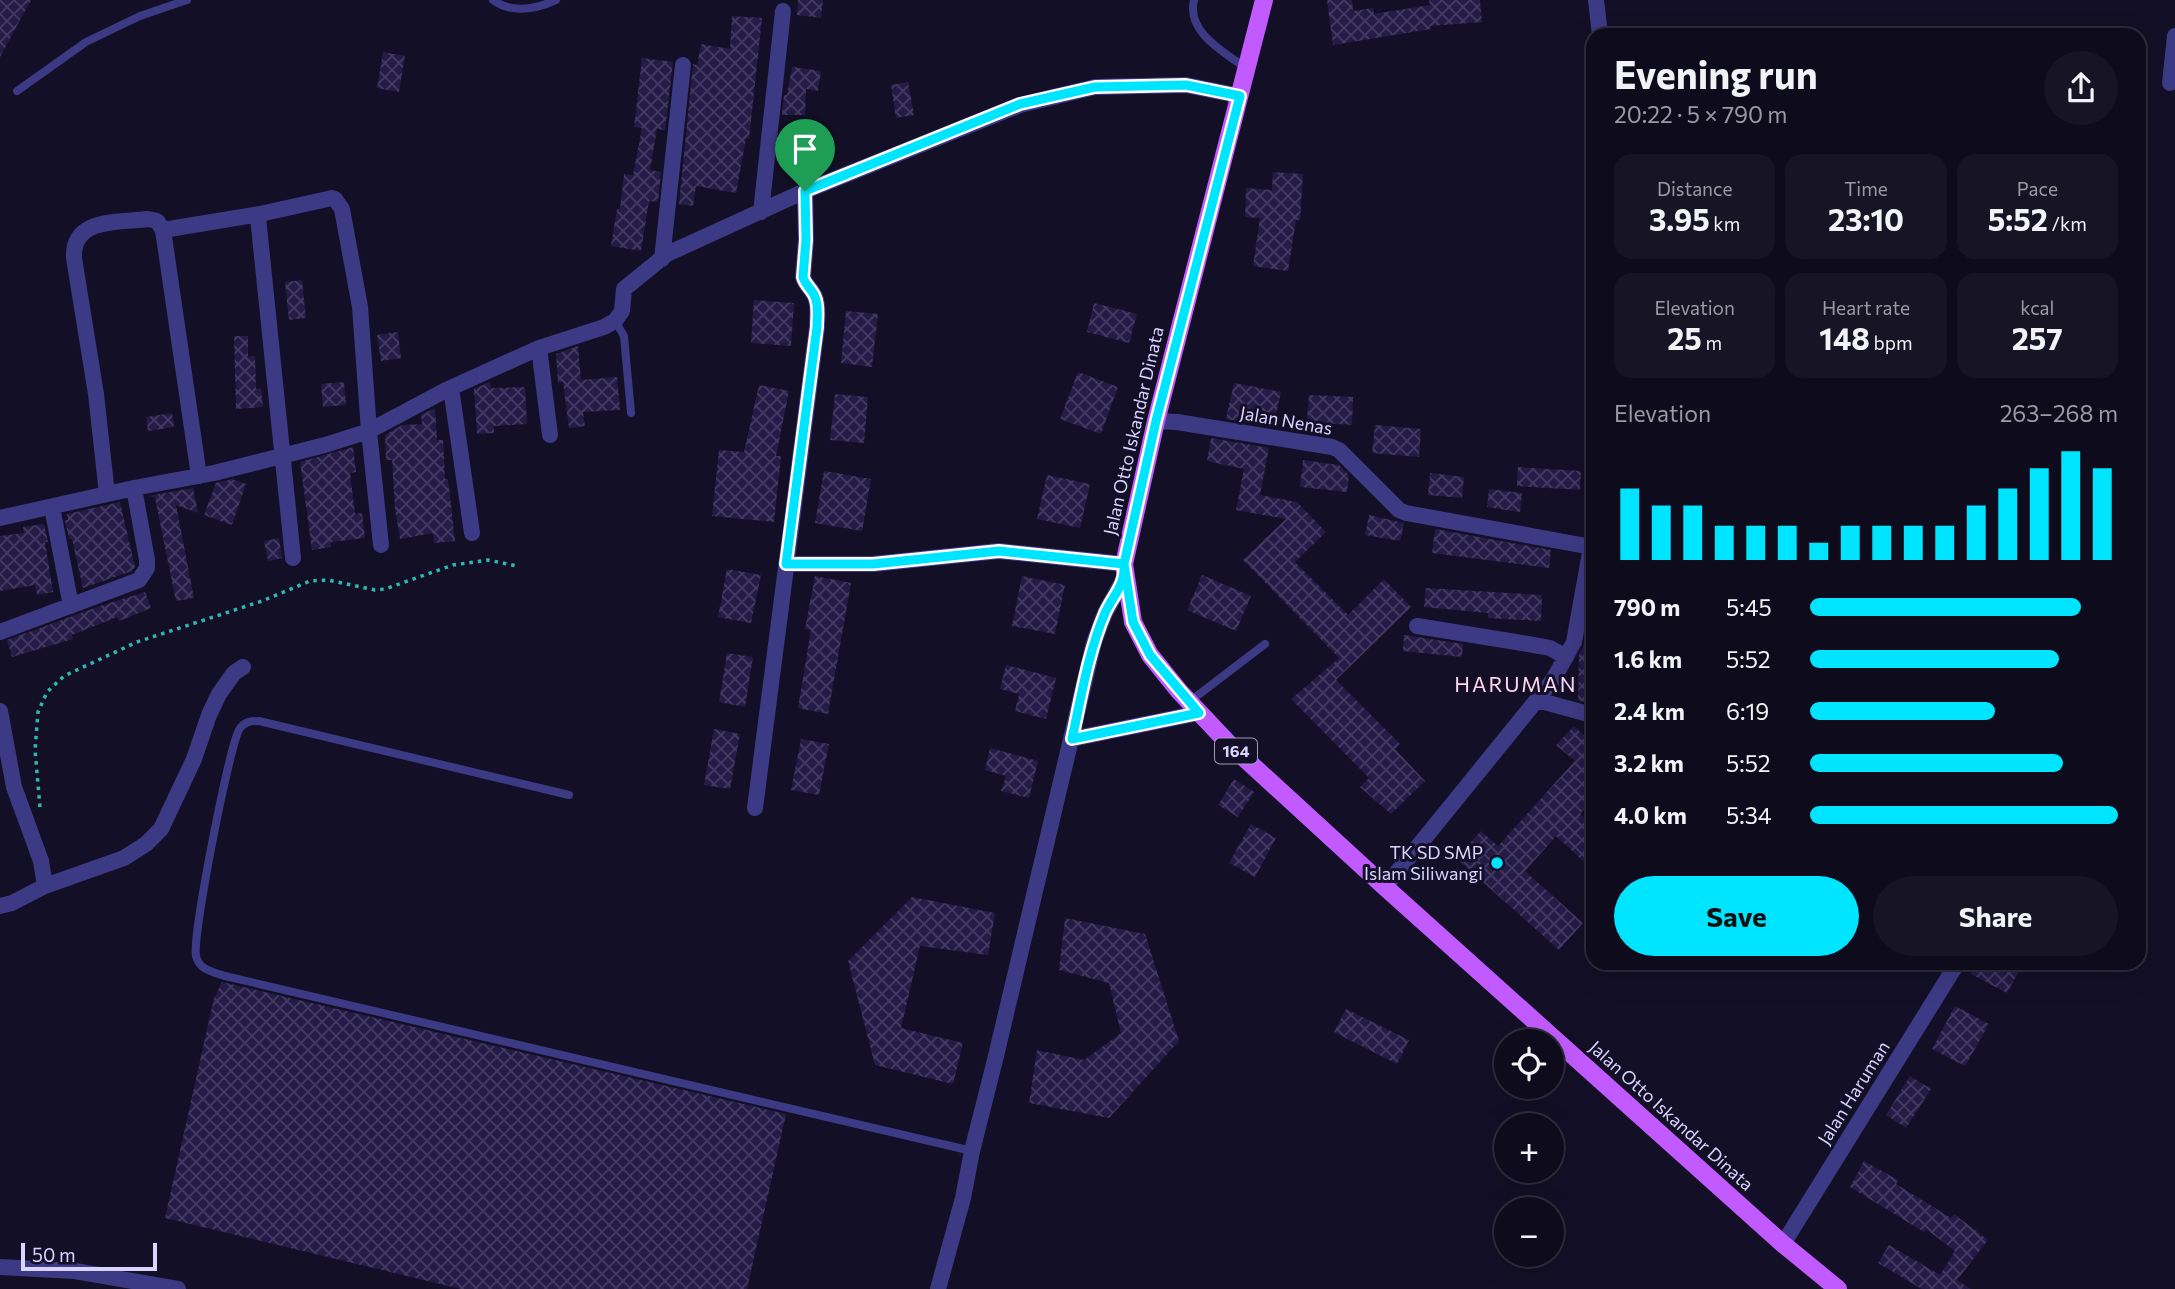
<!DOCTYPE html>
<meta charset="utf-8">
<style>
body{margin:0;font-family:Commissioner,sans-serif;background:#171425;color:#f1f3f6;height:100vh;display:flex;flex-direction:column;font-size:26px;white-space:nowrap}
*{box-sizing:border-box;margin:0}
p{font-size:23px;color:#9b9ba3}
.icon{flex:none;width:38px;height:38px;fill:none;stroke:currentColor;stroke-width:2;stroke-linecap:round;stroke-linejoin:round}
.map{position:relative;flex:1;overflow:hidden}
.details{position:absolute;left:1586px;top:28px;width:560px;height:942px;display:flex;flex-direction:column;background:#0e0b1c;border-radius:21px;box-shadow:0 7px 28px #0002,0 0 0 2px #2e2b3b}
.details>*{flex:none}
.buttons{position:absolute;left:1494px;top:1029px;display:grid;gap:14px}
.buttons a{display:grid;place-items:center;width:70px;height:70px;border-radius:50%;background:#0e0b1c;box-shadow:0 7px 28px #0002,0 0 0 2px #2e2b3b;font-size:35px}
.scale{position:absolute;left:21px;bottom:18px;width:136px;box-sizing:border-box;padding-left:7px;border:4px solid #d9d4ff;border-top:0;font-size:19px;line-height:24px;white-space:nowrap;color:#d9d4ff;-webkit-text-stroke:5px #130f26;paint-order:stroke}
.pin{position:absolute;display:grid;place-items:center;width:60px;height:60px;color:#fff;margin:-72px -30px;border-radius:50% 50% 50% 0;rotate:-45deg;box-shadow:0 0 7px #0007}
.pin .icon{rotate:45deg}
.round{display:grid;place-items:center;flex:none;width:74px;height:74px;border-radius:37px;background:#171425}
.overview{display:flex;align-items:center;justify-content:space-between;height:119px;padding:0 28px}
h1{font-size:38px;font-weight:700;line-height:52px}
.metrics{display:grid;grid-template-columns:repeat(3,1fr);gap:10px;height:119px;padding:7px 28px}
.metrics div{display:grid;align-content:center;border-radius:18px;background:#171425;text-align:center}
.metrics b{font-size:30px;font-weight:700}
.metrics small{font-size:19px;font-weight:400}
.metrics p{font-size:19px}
.chart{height:196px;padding:14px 28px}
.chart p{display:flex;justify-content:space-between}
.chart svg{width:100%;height:126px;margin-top:7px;stroke:#00e5ff;stroke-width:6}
.cta{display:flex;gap:14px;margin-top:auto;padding:14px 28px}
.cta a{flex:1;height:80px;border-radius:42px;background:#00e5ff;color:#111;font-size:28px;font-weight:700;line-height:80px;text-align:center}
.cta a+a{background:#171425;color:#f1f3f6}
ul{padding:0 28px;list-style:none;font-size:23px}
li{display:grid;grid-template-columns:112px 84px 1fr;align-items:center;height:52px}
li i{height:18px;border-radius:9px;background:#00e5ff}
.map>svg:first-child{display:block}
.building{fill:url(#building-cross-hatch)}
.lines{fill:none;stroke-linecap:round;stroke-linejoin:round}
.path{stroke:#2fb8b0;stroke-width:3.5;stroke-dasharray:3.5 5;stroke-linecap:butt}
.lane{stroke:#3d3a85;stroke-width:8}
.street{stroke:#3d3a85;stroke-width:16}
.primary{stroke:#c25bff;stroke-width:18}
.route-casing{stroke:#fff;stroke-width:14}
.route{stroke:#00e5ff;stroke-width:9}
.poi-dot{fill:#00e5ff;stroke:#130f26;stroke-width:2.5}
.labels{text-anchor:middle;stroke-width:6;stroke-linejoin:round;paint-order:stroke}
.shield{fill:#130f26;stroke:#9e99be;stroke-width:2}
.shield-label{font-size:16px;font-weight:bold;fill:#d9d4ff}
.street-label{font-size:18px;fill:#d9d4ff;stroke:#130f26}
.poi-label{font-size:18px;fill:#d9d4ff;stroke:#130f26;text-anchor:end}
.quarter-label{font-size:21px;letter-spacing:2px;fill:#ffd6f0;stroke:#130f26}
</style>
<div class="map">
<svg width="2175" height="1289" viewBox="0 0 2175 1289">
<defs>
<pattern id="building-cross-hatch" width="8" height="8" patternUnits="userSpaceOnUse" patternTransform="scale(1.75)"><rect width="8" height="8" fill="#241b47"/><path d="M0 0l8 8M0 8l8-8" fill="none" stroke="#433b63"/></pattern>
</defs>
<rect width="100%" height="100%" fill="#130f26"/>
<path class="building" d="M0,0H31L0,57Z
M798,0H823L821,18L797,15Z
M1327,0H1352L1353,11L1373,8L1374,14L1430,5L1429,0H1480L1482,22L1430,26L1431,29L1333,45Z
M732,16L762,18L749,139L746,138L736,193L696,186L693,206L679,204L693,64L697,65L701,44L730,49Z
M383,52L405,56L399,92L377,88Z
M642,58L673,62L665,130L657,129L650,170L661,172L658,202L649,201L641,251L611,246L617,209H620L624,174L633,175L642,128L634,127Z
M792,67L821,71L818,91L806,89L805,115H782L784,95H787Z
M908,82L914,115L896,118L891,85Z
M1273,172L1303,174L1300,220H1296L1288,271L1253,266L1260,218L1245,217L1246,188L1272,190Z
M302,280L306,318L289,320L285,282Z
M754,300L794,303L791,346L751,343Z
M1094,303L1137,314L1129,343L1087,332Z
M846,311L878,314L872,367L841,363Z
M398,332L401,358L381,361L377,335Z
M234,336H248V357L255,356L256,389L261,388L263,407L236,409Z
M578,346L581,380L617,377L620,410L583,412L585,426L569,428L563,382L558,383L556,354Z
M1078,372L1118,387L1101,434L1060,419Z
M344,382L346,405L323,407L321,384Z
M490,382L491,388L525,387L527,424L494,426V433L477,434L474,389Z
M1234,383L1281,392L1273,427L1226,419Z
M759,385L789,391L776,456H781L774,522L712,516L719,450L744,452Z
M835,394L868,397L864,443L830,440Z
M1309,395L1353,397L1352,425L1307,422Z
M435,408L437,440H443L445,479H448L455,541L434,543L433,533L400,539L395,509L392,460H386L385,435L402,425L422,424L421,415Z
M172,413L174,427L148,431L146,417Z
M1375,425L1421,429L1419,457L1372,453Z
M1211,438L1269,448L1260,495L1297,502L1326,532L1295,562L1348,615L1384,579L1411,607L1336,680L1400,744L1395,749L1425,781L1391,814L1360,787L1369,778L1291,699L1339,658L1243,560L1286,519L1236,510L1244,469L1207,461Z
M353,447L356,472L350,473L355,514L362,513L365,538L331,542V547L312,550L300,462Z
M1303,460L1339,465L1349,475L1347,492L1300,487Z
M1518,467L1581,471L1580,490L1517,486Z
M824,471L871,479L862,531L815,523Z
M1430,473L1464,477L1462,498L1428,495Z
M1047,475L1090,484L1080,528L1037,519Z
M232,479L246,484L232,525L204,515L216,483Z
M193,488L198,513L176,505L194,598L176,601L155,498L148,496Z
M1489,489L1522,493L1520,512L1487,507Z
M120,502L135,567L132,571L83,588L72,539H69L65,520H68L67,514Z
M1369,515L1404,523L1400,541L1365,535Z
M44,524L48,542H45L53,592L37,595L35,585L0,591V536L24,533L23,527Z
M1435,529L1551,550L1549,568L1432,553Z
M279,538L282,558L268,561L264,541Z
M727,569L761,575L751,623L718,617Z
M1202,575L1251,596L1236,631L1187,610Z
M815,576L851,583L828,714L798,708L811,630L805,629Z
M1022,576L1065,585L1055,634L1012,626Z
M1426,588L1542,595L1541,621L1488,618V613L1424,607Z
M145,592L151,608L119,621L117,617L72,635L73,639L12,657L7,640L100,606Z
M1404,635L1463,644L1462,657L1403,651Z
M1584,645H1592V704L1578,700L1579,654Z
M727,653L753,657L745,707L719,702Z
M1006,665L1056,678L1046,719L1015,711L1019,694L1000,689Z
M1574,726L1592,743V800L1580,814L1592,825V869L1556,836L1525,871L1583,923L1559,950L1456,858L1481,831L1498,846L1575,761L1556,745Z
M714,729L740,734L730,789L704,785Z
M801,739L829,744L819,795L791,790Z
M990,748L1038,761L1029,798L1001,791L1006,776L985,770Z
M1234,779L1254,792L1238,817L1218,805Z
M1251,824L1276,838L1255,877L1229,863Z
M912,897L995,913L988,955L920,946L901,1028L963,1043L953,1084L875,1065L848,961Z
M1065,918L1145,934L1179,1041L1109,1118L1029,1103L1037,1050L1084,1060L1121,1033L1109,983L1059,970Z
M1978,962H2024L2007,993L1971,974Z
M222,982L786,1114L747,1289H461L165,1218L214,998Z
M1955,1006L1989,1024L1965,1066L1932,1049Z
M1346,1009L1409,1040L1397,1064L1334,1032Z
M1910,1076L1931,1089L1906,1128L1886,1115Z
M1864,1161L1898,1180L1896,1184L1951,1218L1954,1214L1988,1240L1957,1280L1971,1289H1922L1878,1263L1889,1245L1940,1275L1955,1251L1926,1229L1924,1232L1850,1187Z"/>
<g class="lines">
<path class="path" d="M40,807L35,750L38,712L47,692L64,676L137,642L262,601L310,581L328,580L375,590L385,589L453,565L488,560L517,566"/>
<path class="lane" d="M493,0C512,14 536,9 556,0
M1194,0C1186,33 1225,52 1247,69
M17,91L86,42L140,16L187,0
M615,321L624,336L631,413
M1189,702L1265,644
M569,795L259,721C251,721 246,721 240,728C230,742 192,936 196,956C199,970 213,972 225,976L972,1151"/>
<path class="street" d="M1596,0L1600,35
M2170,83L2175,36
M761,212L783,11
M163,230L260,214
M662,259L683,65
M539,348L550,435
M451,388L472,533
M1156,421L1177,422L1332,447L1339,450L1399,510L1406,513L1592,547
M107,494L96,394L74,258C72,217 119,223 148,219L157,221L163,230L199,476
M52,507L71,606
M0,518L134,488L214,473L325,445L369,431L446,390L539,348L604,327L615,321L622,311L624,289L667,254L805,191L1020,105L1095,87L1186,85L1240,96
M293,558L258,217L260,214L332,198L335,199L342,209L360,307L369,431L381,545
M786,564H873L999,551L1124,564
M1417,626L1528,644L1550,648L1566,657
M0,632L139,580L147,568V560L134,488
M1537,700L1592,715
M0,711L14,787L41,861L45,886L12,903L0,906
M1072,739L1199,713
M755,808L817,327C817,317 819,306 815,297C812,289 805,285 803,277L806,240L805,191
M45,886L124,858L146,844L161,829L194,759L209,715L219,694L234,673L243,667
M1385,887L1553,680L1574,642L1591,547
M1783,1244L1958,962
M0,1267L75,1271L178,1289
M938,1289L963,1198L972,1151L995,1060L1094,642L1105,613L1125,577"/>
<path class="primary" d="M1264,0L1156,421L1124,564L1133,622L1150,655L1179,691L1229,744L1385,887L1783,1244L1838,1289"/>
</g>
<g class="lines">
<g class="route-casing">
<path id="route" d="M805,191L806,240L803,277C805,285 812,289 815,297C819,306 817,317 817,327L786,564H873L999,551L1124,564C1126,585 1113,595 1105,613C1088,653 1081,698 1072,739L1199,713L1150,655L1133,622L1124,564L1156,421L1240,96L1186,85L1095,87L1020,104L805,191"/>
</g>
<use href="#route" class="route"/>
</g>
<circle class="poi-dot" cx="1497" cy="863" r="7"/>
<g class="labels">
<rect class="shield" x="1215" y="738.5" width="42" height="25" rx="5"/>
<g class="shield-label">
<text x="1236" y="757">164</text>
</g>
<g class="street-label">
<text transform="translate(1286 421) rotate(10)" y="6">Jalan Nenas</text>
<text transform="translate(1134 431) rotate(-77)" y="6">Jalan Otto Iskandar Dinata</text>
<text transform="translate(1854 1093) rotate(-58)" y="6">Jalan Haruman</text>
<text transform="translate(1671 1116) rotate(42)" y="6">Jalan Otto Iskandar Dinata</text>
</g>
<g class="poi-label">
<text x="1483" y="859">TK SD SMP<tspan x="1483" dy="21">Islam Siliwangi</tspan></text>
</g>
<g class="quarter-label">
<text x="1516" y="692">HARUMAN</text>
</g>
</g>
</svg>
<div class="buttons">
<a><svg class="icon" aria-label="locate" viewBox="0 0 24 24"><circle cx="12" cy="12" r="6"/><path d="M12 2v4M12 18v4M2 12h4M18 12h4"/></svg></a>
<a>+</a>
<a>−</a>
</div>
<div class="scale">50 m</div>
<div class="pin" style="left:805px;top:191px;background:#1e9e55"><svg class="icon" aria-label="arrive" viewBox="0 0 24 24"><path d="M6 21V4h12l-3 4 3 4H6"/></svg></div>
<section class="details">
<div class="overview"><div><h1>Evening run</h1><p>20:22 · 5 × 790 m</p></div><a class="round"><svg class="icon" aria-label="share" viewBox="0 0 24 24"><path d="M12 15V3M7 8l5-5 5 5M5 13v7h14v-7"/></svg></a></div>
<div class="metrics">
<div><p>Distance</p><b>3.95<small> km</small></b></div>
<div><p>Time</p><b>23:10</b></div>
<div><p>Pace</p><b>5:52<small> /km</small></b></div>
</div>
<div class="metrics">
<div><p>Elevation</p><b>25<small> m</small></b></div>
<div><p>Heart rate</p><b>148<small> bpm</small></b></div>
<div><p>kcal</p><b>257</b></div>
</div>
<div class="chart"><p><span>Elevation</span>263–268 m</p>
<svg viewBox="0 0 160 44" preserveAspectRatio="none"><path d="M5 44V19M15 44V25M25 44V25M35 44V32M45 44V32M55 44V32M65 44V38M75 44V32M85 44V32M95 44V32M105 44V32M115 44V25M125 44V19M135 44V12M145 44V6M155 44V12"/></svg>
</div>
<ul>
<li><b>790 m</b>5:45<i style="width:88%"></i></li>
<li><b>1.6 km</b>5:52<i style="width:81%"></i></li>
<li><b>2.4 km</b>6:19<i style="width:60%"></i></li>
<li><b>3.2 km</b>5:52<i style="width:82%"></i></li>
<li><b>4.0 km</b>5:34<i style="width:100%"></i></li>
</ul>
<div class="cta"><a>Save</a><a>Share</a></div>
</section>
</div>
